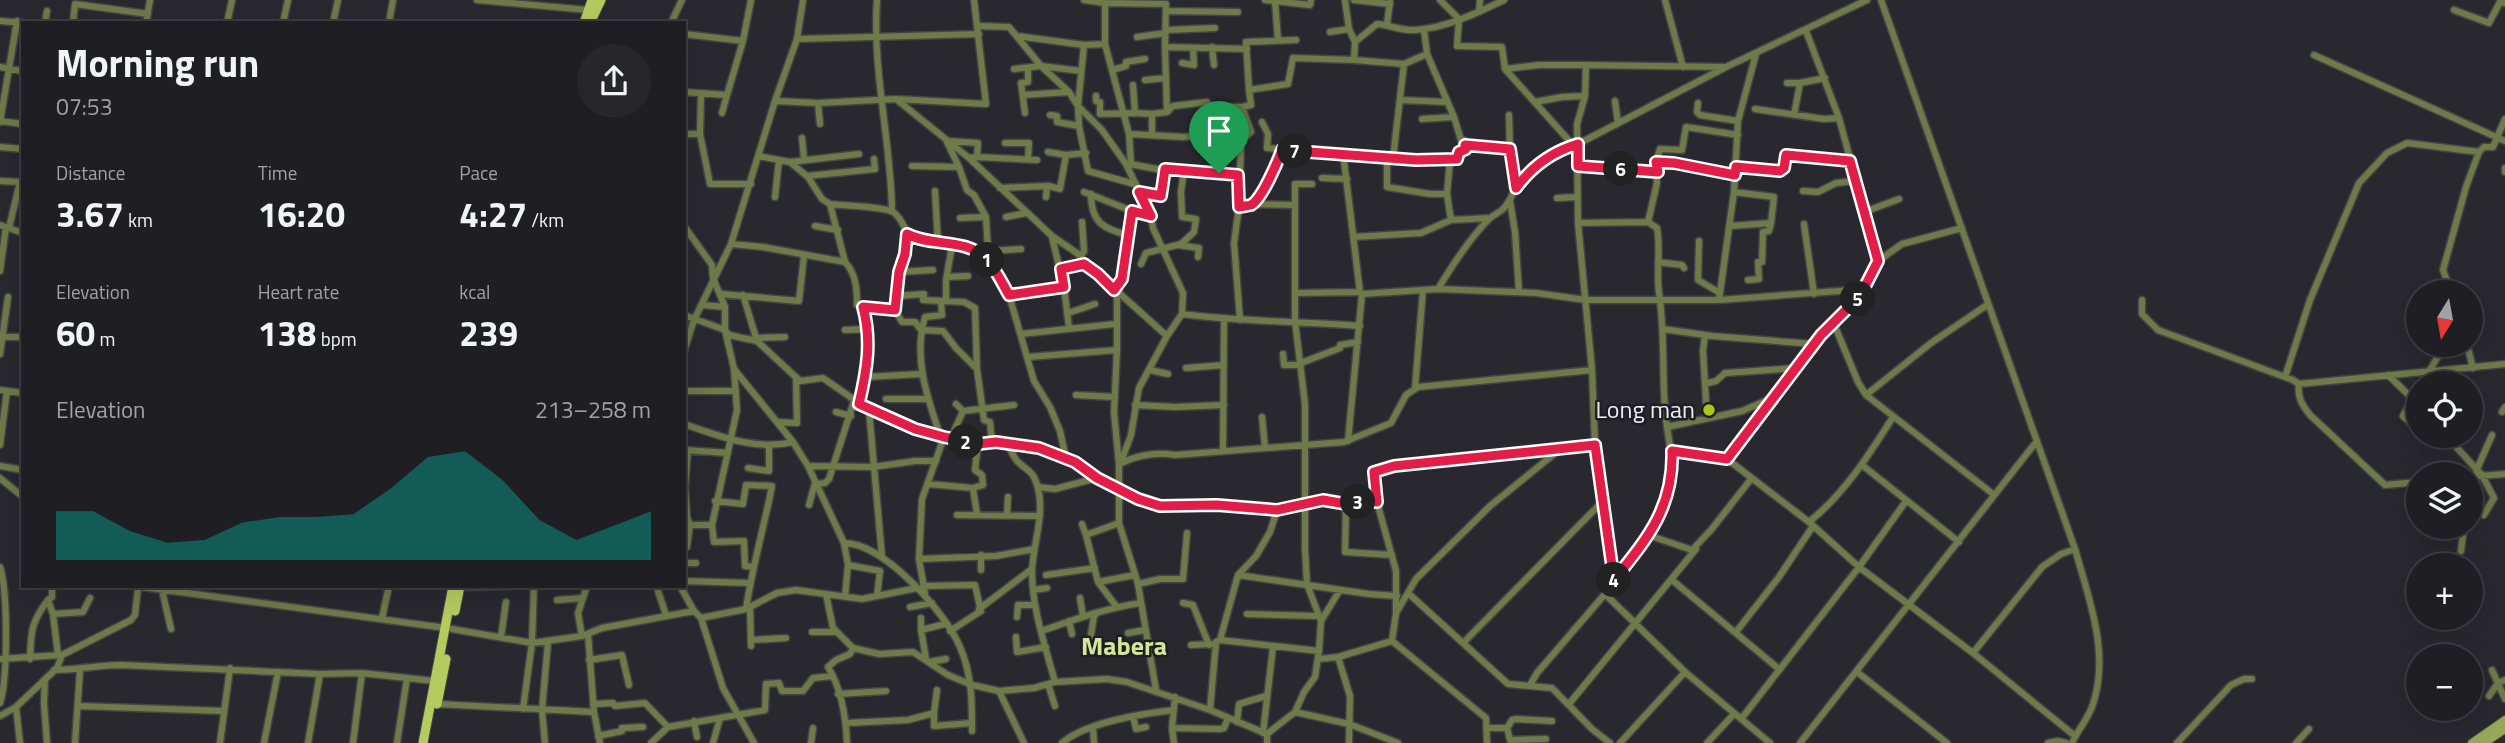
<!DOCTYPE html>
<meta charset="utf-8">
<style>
body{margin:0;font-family:"Titillium Web",sans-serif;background:#27272b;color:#f1f3f6;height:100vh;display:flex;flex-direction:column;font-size:26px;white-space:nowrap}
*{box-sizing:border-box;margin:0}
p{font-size:23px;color:#a1a2a6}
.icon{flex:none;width:38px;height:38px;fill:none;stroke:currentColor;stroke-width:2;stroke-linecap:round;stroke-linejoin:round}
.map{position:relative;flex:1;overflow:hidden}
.details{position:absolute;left:21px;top:21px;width:665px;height:567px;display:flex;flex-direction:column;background:#1f1e23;border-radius:0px;box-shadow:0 7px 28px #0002,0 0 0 2px #3c3c41}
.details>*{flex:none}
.needle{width:46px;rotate:191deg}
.tools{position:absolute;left:2406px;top:280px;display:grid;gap:14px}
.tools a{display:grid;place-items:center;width:77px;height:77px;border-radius:50%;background:#1f1e23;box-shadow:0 7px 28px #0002,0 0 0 2px #3c3c41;font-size:35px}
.pin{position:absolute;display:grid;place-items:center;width:60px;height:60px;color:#fff;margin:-72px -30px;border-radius:50% 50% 50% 0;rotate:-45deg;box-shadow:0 0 7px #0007}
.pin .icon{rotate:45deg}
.km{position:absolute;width:35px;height:35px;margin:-18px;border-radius:50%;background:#222;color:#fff;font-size:19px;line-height:35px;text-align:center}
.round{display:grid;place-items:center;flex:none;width:74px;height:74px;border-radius:37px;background:#27272b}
.overview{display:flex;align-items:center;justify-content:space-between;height:119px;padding:0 35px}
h1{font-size:38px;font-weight:700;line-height:52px}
.stats{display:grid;grid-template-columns:repeat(3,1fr);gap:10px;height:119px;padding:7px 35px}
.stats div{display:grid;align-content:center}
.stats b{font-size:35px;font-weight:700}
.stats small{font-size:19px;font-weight:400}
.stats p{font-size:19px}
.chart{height:196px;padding:14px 35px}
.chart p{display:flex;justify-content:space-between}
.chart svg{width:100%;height:126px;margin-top:7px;fill:#0f766e;opacity:.7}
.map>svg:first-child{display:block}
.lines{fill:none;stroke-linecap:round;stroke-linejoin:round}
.street-casing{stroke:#45444a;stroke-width:9}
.secondary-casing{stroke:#45444a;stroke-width:10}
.primary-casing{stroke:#45444a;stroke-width:11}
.street{stroke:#6e7a48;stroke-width:6}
.secondary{stroke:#96a855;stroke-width:8}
.primary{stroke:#b4cb5e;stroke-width:9}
.route-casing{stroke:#fff;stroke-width:14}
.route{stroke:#e11d48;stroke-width:9}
.poi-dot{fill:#aac717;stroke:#1f1e25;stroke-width:2.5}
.labels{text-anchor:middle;stroke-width:5;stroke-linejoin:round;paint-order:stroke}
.poi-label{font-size:24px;fill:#eeedf2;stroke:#1f1e25;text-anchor:end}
.neighbourhood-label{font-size:26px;font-weight:bold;fill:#d4e69a;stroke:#1f1e25}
</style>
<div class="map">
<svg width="2505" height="743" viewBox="0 0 2505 743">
<rect width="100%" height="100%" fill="#29282f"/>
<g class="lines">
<g class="street-casing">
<path id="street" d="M477,0L588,10
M877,0C872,70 891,141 892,211
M1084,0L1105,3L1166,4L1165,47L1247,49
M1265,0L1310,5L1311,0
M1345,0L1349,29L1355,42
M1354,0L1390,4
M1440,0L1459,19L1457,46L1502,47L1505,69L1573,145
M1665,0L1683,67
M1881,0L2075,549C2089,599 2110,653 2093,704C2089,718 2078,729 2072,743
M1275,1L1278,40
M1105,3V44L1129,134L1131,164
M2454,10L2489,23L2500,2L2505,3
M1166,11L1238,12
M1479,12L1480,0
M0,21L23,23
M45,23L47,11
M73,23L75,4L148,14
M146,23L150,0
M227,23L232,0
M283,23L288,0
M333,23L338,0
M389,23L393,0
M671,23L682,0
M1387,24L1390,2
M978,26L1009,27L1041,66L1069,92L1078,106L1102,130L1126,164L1151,216L1153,228L1183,293L1182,314L1167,336L1139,388L1131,435L1121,462
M1166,30L1215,28
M1806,31L1839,118L1878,261
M1330,32L1349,29
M684,34L743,41
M1017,36L1084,45L1105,44
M1137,37L1166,33
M797,39L979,34
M1084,45L1078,106L1079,126L1088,171L1134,184
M1165,47L1167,112
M1212,47L1214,65
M2314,55L2505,141
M1354,60L1404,64L1427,54L1424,29
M1182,63L1194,65L1193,48
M0,67L23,71
M1014,69L1041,66L1081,71
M1505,69L1539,65H1586
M1112,70L1126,66V62L1145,59
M1145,80L1166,78
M1787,83H1800
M1133,85L1135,113
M1249,90L1246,42L1296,40
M684,92L727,95L743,41L751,0
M701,95L700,134L710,184H751
M1023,95L1069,92
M1096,96V101L1100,102V114L1135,113L1152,114L1167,112L1173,106L1207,102L1206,135
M896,99L969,158L1052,236L1081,256L1084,264L1098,274L1167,336
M1400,100L1447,102
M775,101L818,103L896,99L986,104L974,0
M1615,101L1618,123
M1535,102L1562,97L1585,96
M818,103L820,124
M1698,103L1697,112L1700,115L1738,121
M1230,107H1242
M1755,109L1824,119L1839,118
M722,113L727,95
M1025,113L1021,83L1028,82V68
M1050,115L1057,116V122L1079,126
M1509,115L1510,149L1516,188
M1794,115L1800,83L1825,78
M1422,119L1454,117
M0,121L23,124
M0,122L17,21
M1262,122L1268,134L1267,148L1416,161L1457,159L1459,152L1466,149L1464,140H1461L1454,117L1427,54
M684,134H700
M1129,134L1183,137L1213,135
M1152,135V114
M802,138L804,159
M948,141L978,143L977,157
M947,142L959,167L967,190L974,195L986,217L988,251L986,258L1009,295L1034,381L1050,407L1060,431L1066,458
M1005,143H1029L1028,159
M1465,145L1510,149
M0,147L23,149
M1048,152L1066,155
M1343,153L1360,292L1362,294L1348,441
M758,156L790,162L859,154
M969,158L977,157L1037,160
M1387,158V187L1430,194H1447
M1393,158L1404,64
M1450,160L1447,194L1451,220
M790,162L808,177L822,199L830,204C845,206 882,206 893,212C904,219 903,232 914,238L973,248L986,258
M1656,162L1660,149L1682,150L1686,127L1738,135
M1130,164L1162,170H1197L1239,175
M912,166L959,167
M1578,166L1658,172
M1736,167L1780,171L1784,168L1786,155L1850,161
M2505,168V172
M807,176L875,169L874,159
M1322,178L1347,179
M0,181L20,182L9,228
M1000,188L1049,186L1060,189L1066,155L1086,153
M935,191L938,244
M1803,191L1818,192L1836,183L1855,181
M1084,192L1132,211L1151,216
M1139,192L1161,196L1165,169
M1091,194C1091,222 1103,229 1128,235
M775,197L779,160
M1046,197L1047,186
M1557,198L1578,197
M1510,201L1515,232L1519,292
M830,204L845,262C856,274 857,288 857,305L863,307C872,341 867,370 859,404
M1252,204L1293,205
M1239,207C1243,206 1247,206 1251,205C1262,200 1277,163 1282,151
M1864,212L1899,199
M1006,217L1026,213
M960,218L986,217
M1648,222L1657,183L1656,162L1673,163L1735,175
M1804,224L1814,294
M0,225L23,233
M684,226L712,265L713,278L725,307V330L734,369L793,442L808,466L844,543C884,543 946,613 960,647C972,674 972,702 972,731
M815,226L838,230
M1730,226L1771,223L1774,197L1734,192
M1052,237L1064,287L1069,328
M1353,237L1421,233L1451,220L1490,218
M1699,241L1698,280L1720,293
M731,244L763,247L845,262
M1178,245L1199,248L1198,257
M988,251L1021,249
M1081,256L1084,251L1082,222
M1658,262L1682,265L1684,268
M1141,264L1146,253L1181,244L1194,232L1196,219L1182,217L1181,192L1184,170
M1061,269L1084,264
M0,271L6,227
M899,272L933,270
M947,277L968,276
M1748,280L1759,279L1758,262H1762L1763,232L1769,231L1771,223
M1112,288L1117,298V350L1114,412L1119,465V523L1138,584L1156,690
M1438,289C1453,264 1469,239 1489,219C1493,215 1499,213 1503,209C1510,202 1512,194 1517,186C1531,164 1554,151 1578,144L1726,67L1867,0
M1114,290L1122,279L1132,211
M2451,292L2443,270L2466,187L2479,152L2484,147H2493L2505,119
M1297,293L1360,292
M721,294L799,301L804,256
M1362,294L1438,289L1536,293L1586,300H1719L1865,289
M743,295L757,341
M1009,295L1064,287
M897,296L924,294L923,300L964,302L975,308L977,369L984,420L990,422L992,443
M1719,300L1734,192L1738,121L1756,54
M2142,300V314L2158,330L2293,380L2299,384L2505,364
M946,301V280L952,246
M703,305L725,307
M863,307L895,310L902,322H915L921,330L943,331L956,348L977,369
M895,310L899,272L905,254L907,235
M1068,313L1095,304
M1182,314C1241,322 1301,321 1360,326
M684,315L725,330L729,335L757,341L800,381L823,378L869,410L915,429L978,444L996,442L1039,448L1066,458L1097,478L1153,504L1217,505L1277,510L1323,500L1346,504L1363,501L1377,502
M1240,320L1234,243L1239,207L1241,141L1251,132L1242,107L1251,105L1249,90L1288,84L1293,58L1354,60L1355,42L1377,24C1390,25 1401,31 1415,30C1446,28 1477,13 1504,0
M1834,324L1858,382L1866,395L1993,494
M1663,329L1712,336L1814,344
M845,330L869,329
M1021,334L1115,324
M1705,335L1703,351L1707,418
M2,337H23
M757,338L785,337
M2467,345L2473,368
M684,351L694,320L731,244L775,101L797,39L803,0
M0,354L8,297
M1283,354L1284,365H1301
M1028,357L1117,350
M1301,363L1340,348V345L1358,342
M1186,368L1224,365
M1150,370L1168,374
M2388,375L2418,404
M865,377L921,374
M2285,377L2310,300L2359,183L2387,153L2407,143L2479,152
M2422,383L2445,345
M1705,384L1716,381L1725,373L1797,368
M2299,384C2297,397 2302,405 2310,415L2385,485L2418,482
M1415,388L1423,290
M0,390L23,393
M2418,390L2403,416L2418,429
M684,391H736
M1076,395L1115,397
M1866,395L1931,343L1987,305
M886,399H927
M1135,405L1175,407L1224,405
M869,410L882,557
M963,411L1014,405
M836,412L851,416
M2502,412L2505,407
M1262,417L1265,448
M777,422L797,423L796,377
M684,424C718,436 757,451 793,442
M1667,427L1742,411L1770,399
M940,435C927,397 913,357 925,317L942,315L941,302
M2446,436L2482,475L2494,498L2484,515
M951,438L963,411L956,404
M1007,443C1010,449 1013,456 1017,461C1027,471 1033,470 1037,485C1046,513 1033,543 1032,571C1032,609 1045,645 1055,682
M0,445L7,391
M684,450L728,453
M1223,451L1224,320
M1672,451L1727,459L1809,522L1859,567L1973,653L2075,736
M1727,459L1814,344L1860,297L1878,261L1902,244L1962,228
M1120,464C1136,455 1157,452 1175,455L1344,442L1391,423L1406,395L1418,387L1592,370
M1862,465L1959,542
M0,466L23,470
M808,466L873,467L915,461H936
M748,468L769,471V445
M2479,476L2505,474
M0,478L23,497
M816,484L825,483L829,479L854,401
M928,484L973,488L983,485L982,475L975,470L978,444
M1038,487L1055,489L1097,478
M973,488L977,514
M2471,493L2474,476L2492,435
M715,501L743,504L746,485L772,486C764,527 752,568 746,609
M1346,504L1345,552L1392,555
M809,505L815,483
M1007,514L1008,497
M957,515L1040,516
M1809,522C1844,494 1869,455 1893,417
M1082,524L1086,535
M684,525H712L737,410L734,369
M712,525L714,542L744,541L745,566L753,567
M1648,535L1692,550
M844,543L848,565L845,597
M687,547L690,525L687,517L685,486L688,450
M2461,551L2464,527
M919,559L996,556L1034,549
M684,563H696
M848,565L880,571L877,596
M0,567C8,592 8,678 0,703
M981,570V555
M1046,575L1095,568
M1238,575L1369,594L1397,596
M1614,580L1595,445L1592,370L1578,223L1577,124L1585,96L1586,65L1726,67
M1672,580L1779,669
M684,581L750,583
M1098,582L1135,575
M1138,584L1160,579H1183L1187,533
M52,586V597L48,600L53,614L58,655
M135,586L446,628
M680,586L694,611L701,618L723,688L754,743
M923,586L975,585L981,611L950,631
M460,587L510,586
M162,590L171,629
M1033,590L1047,588
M658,591L666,615
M925,593L919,559L922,499L944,437
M1408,593L1508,684L1552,688L1592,729L1610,743
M826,594L833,628L853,648L879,654L913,652L948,675L972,685L999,691L1034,688L1055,682L1107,679L1127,682L1210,710L1267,734
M1605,594L1685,672L1770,743
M1080,598L1083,616
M557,600L583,598
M1183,603L1193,605L1209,645
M1116,606L1098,582L1086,535L1119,523
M750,607L751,646
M910,607L932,603
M979,609L1032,569
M1396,613V571L1377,502L1374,472L1394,466L1559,450
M53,614L83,612L90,598
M1247,614L1317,616
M1017,617L1018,605H1035
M382,618L389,586
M701,618L746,609L777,593L796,590L862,599L917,588
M921,618V630L945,624
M1069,621L1072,634
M1321,621L1340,590
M452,629L532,643L582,636L602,628L694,611
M921,630L926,659
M1041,631C1074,620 1105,608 1141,603
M812,632H837
M1736,632L1779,577L1813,526
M1128,633L1145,630
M588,634L594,712L600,743
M582,636L578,613L587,586
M501,637L506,602
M1016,637L1017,652L1046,647
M751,640L786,638
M1220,640L1319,651
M1090,641L1094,616L1097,613
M1392,641L1396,613L1416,579L1490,506L1559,450L1595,445
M1392,641L1486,718L1487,743
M1464,642L1602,502
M1191,645L1211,644
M1973,653L2042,567L2061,554L2075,549
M1338,657L1350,696L1349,743
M0,659L60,655
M30,659C31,632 31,622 48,600
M1319,659L1338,657L1392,641
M589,660L622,655L629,685
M929,662L946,659
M54,670C77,670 98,665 121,665L320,674L362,673L434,681
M2492,670L2505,699
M1857,672L1947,743
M45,679L44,703L47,743
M1048,684L1055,706
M1530,685L1537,673L1605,594C1624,563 1657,537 1667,500C1678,464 1668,446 1665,410C1662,371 1665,332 1659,293C1656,271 1661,249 1657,228L1648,222L1578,223
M999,691L1024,743
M838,694L886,691
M2489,696L2498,683L2505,680
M437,704L594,712
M593,704L613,703L615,706L645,703L668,727
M1569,704L1696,549L1692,550L1711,530L1751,479
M79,706L224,711
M16,707L20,743
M523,709L532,643L534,586
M1210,710L1216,642L1220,640L1238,575L1256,556L1270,532L1277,510
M1295,712L1349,724L1398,743
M934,713V726L972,723
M0,716L16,707L57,668L62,655L131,620L135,615L138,588
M1133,716L1136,729L1146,727
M1742,718L1859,567L1906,501
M694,721L697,737
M1237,722L1239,704L1266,696
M846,723L908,720L934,713L937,690
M1093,727L1094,743
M1172,728L1220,729L1224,728L1228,718
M1487,728H1507L1512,720L1515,719L1552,721
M1507,728L1510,740L1546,739
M1263,733L1273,647
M598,736L622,731V728L643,727
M75,743L80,670
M220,743L230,668
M264,743L278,672
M308,743L320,674
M353,743L362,673
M397,743L407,678
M545,743L542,710L548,642
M651,743L668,727L765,710L766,684L779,683L782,691H803L813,678L833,676
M713,743L720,718
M811,743L813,728
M847,743C846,719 841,688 828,667L836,660L850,654L853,648
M1062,743C1086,722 1141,714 1173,710
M1174,743L1172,728L1175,697
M1267,743V734L1295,712L1304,692L1315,677L1319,651L1321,621L1307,584L1305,549V404L1295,321V184H1312
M1620,743L1685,672
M1707,743L1734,714
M1800,743L2036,442
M2048,743L2058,741L2066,743
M2177,743L2231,685L2244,679H2252
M2296,743L2309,729"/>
</g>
<g class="secondary-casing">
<path id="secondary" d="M2472,743L2505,720
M2484,743L2505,729"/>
</g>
<g class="primary-casing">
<path id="primary" d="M584,23L592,0
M590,23L601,0
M455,611L460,586
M437,704L446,659
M423,743L453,586"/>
</g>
<use href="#street" class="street"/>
<use href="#secondary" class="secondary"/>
<use href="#primary" class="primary"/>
</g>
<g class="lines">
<g class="route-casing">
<path id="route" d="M1578,144V166L1658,172L1656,162L1674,163L1735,175L1736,167L1780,171L1784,168L1786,155L1850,161L1878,261L1860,296L1821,335L1727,459L1672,451C1674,507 1647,539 1614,580L1595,445L1394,466L1374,472L1377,502L1363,500L1346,504L1323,500L1277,510L1217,505L1160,506L1138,499L1097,478L1075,462L1039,448L996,442L978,444L944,437L915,429L859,404C867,370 872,341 863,307L895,310L899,272L905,254L907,234C931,247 966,238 985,258C995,267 1002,283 1009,295L1064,287L1061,269L1084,264L1098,274L1114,290L1122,279L1132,211L1151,216L1139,192L1161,196L1165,169L1238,175L1239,207C1243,206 1247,206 1251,205C1262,199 1277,163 1282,150L1416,160L1457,159L1459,152L1466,149L1465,145L1510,149L1516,188C1532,166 1551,152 1578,144Z"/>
</g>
<use href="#route" class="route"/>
</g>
<circle class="poi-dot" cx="1709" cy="410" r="7"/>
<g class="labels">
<g class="poi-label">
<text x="1695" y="418">Long man</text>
</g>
<g class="neighbourhood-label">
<text x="1124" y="655">Mabera</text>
</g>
</g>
</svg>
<div class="tools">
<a><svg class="needle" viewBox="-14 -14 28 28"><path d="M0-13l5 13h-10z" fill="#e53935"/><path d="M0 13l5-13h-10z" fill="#a1a2a6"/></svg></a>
<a><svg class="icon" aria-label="locate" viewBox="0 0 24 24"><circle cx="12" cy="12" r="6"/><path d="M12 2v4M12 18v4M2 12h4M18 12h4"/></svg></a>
<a><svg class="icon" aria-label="layers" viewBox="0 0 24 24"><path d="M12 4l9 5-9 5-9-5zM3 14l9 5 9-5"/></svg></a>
<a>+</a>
<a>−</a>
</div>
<div class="pin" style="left:1219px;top:173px;background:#1e9e55"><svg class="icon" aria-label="arrive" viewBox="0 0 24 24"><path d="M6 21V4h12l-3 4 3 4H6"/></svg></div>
<b class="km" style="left:987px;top:260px">1</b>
<b class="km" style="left:966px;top:442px">2</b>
<b class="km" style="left:1358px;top:502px">3</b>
<b class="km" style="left:1614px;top:580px">4</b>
<b class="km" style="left:1858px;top:299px">5</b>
<b class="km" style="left:1621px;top:169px">6</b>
<b class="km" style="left:1295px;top:151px">7</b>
<section class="details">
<div class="overview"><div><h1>Morning run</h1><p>07:53</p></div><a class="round"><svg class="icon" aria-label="share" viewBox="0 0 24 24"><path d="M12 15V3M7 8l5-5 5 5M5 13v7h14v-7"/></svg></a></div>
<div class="stats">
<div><p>Distance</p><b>3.67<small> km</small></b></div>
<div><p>Time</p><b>16:20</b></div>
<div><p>Pace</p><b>4:27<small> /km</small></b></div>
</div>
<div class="stats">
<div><p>Elevation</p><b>60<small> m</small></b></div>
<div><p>Heart rate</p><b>138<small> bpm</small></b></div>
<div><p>kcal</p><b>239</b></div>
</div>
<div class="chart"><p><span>Elevation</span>213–258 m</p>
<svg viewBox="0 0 160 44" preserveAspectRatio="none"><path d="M0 44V27L10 27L20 34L30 38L40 37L50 31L60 29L70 29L80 28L90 19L100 8L110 6L120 16L130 30L140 37L150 32L160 27V44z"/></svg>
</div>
</section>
</div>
